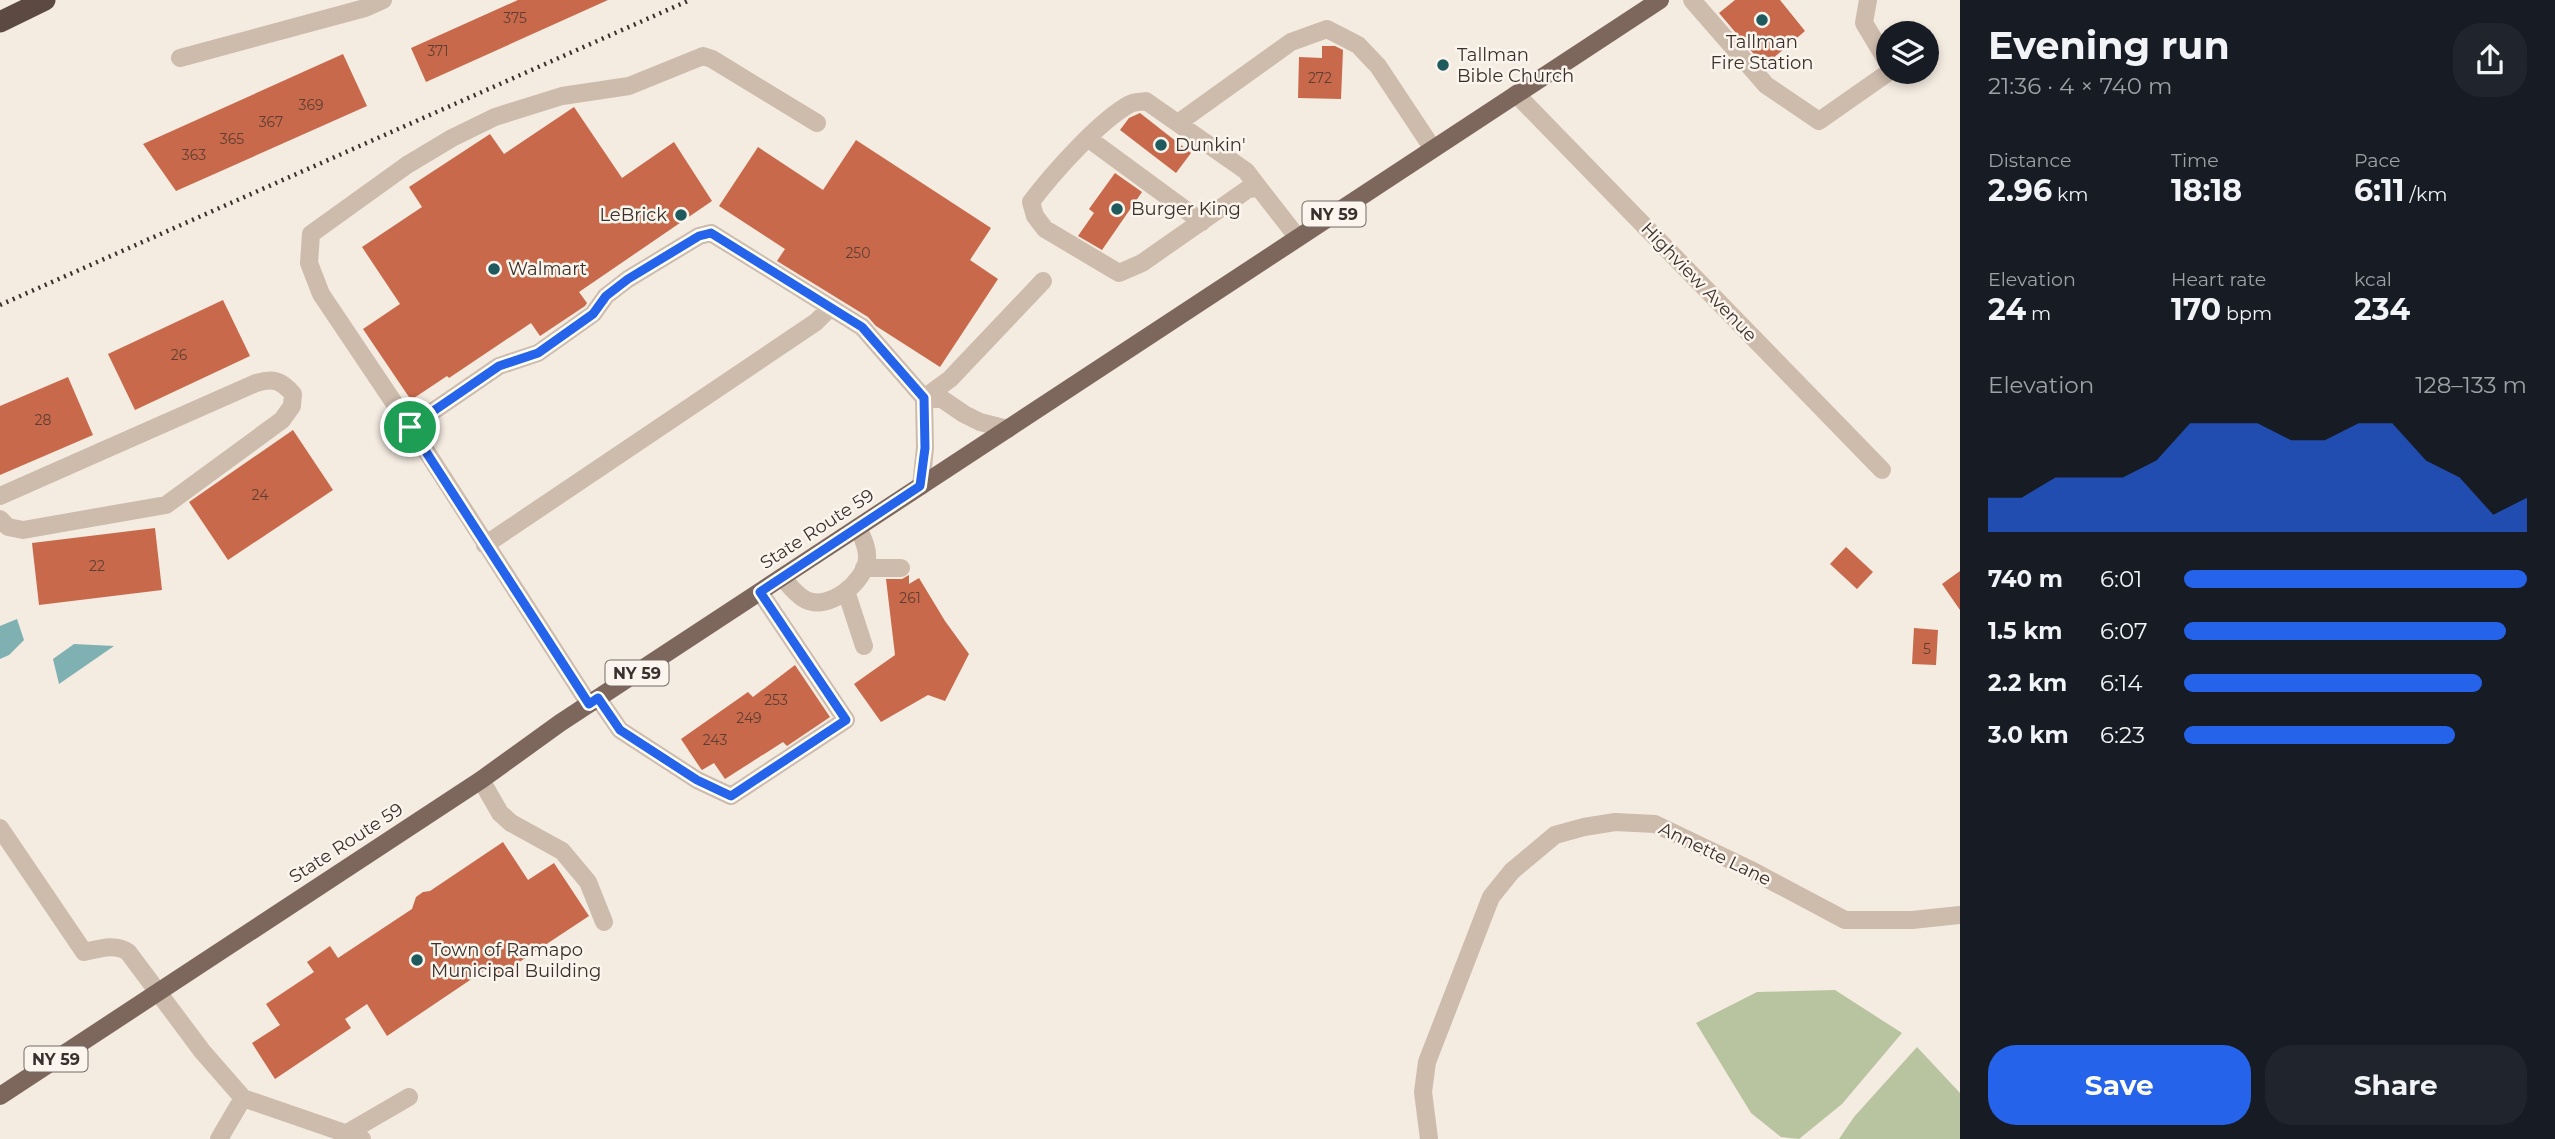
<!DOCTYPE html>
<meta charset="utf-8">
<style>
body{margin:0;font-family:Montserrat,sans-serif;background:#20242c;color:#f1f3f6;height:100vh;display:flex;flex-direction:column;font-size:26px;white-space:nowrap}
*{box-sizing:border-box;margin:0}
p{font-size:23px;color:#9ea1a6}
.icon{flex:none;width:38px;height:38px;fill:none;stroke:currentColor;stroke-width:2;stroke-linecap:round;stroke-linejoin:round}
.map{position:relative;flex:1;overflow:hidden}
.details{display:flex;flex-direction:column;background:#171b24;width:595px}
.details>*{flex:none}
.controls{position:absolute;left:1876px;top:21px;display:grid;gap:14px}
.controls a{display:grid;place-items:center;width:63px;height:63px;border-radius:50%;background:#171b24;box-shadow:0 4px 10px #0003;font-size:35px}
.pin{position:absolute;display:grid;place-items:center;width:60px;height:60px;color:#fff;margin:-30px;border:4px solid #fff;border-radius:50%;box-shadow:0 2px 7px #0007}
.round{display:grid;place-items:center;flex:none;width:74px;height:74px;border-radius:28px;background:#20242c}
.headline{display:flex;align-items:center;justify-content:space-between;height:119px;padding:0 28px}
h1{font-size:38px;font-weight:700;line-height:52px}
.figures{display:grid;grid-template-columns:repeat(3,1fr);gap:10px;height:119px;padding:7px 28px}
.figures div{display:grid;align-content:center}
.figures b{font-size:30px;font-weight:700}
.figures small{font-size:19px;font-weight:400}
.figures p{font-size:19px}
.chart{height:196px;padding:14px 28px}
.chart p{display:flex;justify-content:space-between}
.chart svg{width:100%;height:126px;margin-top:7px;fill:#2563eb;opacity:.7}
.primary-button{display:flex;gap:14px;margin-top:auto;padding:14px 28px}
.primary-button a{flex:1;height:80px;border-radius:28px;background:#2563eb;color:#fff;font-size:28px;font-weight:700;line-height:80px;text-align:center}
.primary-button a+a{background:#20242c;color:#f1f3f6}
ul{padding:0 28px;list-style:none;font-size:23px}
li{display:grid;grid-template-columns:112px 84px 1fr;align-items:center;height:52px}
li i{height:18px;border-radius:9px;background:#2563eb}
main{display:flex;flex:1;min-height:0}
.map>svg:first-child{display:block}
.green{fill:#b8c4a0}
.water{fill:#7fb0b2}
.building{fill:#c8694b}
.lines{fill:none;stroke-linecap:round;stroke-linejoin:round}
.minor{stroke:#cdbbac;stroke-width:18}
.major{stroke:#7d675c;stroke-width:18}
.highway{stroke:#5c4a42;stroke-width:21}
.rail{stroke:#3b302b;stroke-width:4.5;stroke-dasharray:2 5;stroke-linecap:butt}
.route-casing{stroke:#fff;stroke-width:14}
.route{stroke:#2563eb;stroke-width:9}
.poi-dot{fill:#1f5a5e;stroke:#fbf5ee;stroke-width:2.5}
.labels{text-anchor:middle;stroke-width:5;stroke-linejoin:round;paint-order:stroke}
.number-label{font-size:14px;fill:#5e3e33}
.shield{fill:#fbf5ee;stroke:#756b66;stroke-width:2}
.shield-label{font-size:16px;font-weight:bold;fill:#3b302b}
.poi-label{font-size:18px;fill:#3b302b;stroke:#fbf5ee;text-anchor:start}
.street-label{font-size:18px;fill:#3b302b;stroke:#fbf5ee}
</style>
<main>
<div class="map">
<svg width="1960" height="1139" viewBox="0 0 1960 1139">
<rect width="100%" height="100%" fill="#f4ebe1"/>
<path class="green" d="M1835,990L1902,1033L1842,1104L1799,1139L1781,1137L1751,1113L1696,1023L1757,992Z
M1917,1047L1960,1093V1139H1839L1854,1117Z"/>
<path class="water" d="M17,619L24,640L9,655L0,659V626Z
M74,644L114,646L59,684L53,659Z"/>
<path class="building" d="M518,0H608L426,82L411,48Z
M1735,0H1780L1805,31L1764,66L1719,13Z
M1322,46H1335L1343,50L1341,99L1298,98L1299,57L1322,58Z
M343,54L367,106L176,191L143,144Z
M574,107L622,178L674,142L712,201L579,292L587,303L585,306L540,336L531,323L449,378L447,376L411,400L363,329L400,304L362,247L422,207L409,187L490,134L504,154Z
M1140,113L1191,153L1176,173L1120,130L1129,118Z
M856,140L991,228L970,260L998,279L940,367L876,326L868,317L777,261L785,249L719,206L758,147L823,190Z
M1115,173L1142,192L1102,250L1078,236L1094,213L1089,209Z
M223,300L250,356L135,410L108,354Z
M68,377L93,435L0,475V406Z
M293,430L333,490L228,560L189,502Z
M155,528L162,590L39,605L32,543Z
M1846,547L1873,572L1857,589L1830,564Z
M1960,571V610L1942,584Z
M909,575V584L919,578L945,621L969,654L945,701L928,695L881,722L854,684L895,655L886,579H902Z
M1914,628L1938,630L1936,665L1912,664Z
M795,665L830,717L787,746L783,742L725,779L714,763L702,770L701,769L681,739L748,692L753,697Z
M503,842L528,880L554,863L589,916L492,980L485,970L387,1036L367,1004L345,1019L351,1028L275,1079L252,1043L280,1025L266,1004L314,972L307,962L330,946L338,958L412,909L416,897L423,892L430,891Z"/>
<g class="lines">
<path class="minor" d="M1692,0L1766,85L1819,121L1889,72
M1868,0L1864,23L1888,63
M180,58L365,8L383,0
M1516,94L1882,470
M1178,123L1291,42L1327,29L1358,45L1378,66L1433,149
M1089,139L1202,222
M1259,188L1246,171L1146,101C1141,102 1134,102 1130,104C1100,120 1052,174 1031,202L1035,216L1045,229L1119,273L1142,263L1248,189L1259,188L1298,238
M924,398L950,379L1043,281
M924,398L942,399L964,414L980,422L1008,429
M410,427L499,366L538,353L593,314L606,296L628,279L699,236L711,233L862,327L924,398L925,448L921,486
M0,496L256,383C273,378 281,380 293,394L292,406L282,420L166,505L23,530L8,527L0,519
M485,545L816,322L830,308
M864,568H901
M782,577C789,585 796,595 806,600C829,611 865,582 867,559C868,547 862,537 858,527
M846,591L864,646
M598,698L620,730L697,780L731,796L846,720L760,592
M589,704L421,443L321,294L309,263L311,234L407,165L452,138L495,117L562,96L629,86L703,56L712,59L817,123
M481,780L500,813L511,823L562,851L588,882L604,922
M0,828L84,952C99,949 114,943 128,952L202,1051L243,1098L362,1139
M347,1133L409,1097
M219,1139L243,1098
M1429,1139L1423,1092L1427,1062L1491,897L1512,871L1555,835L1584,827L1615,822L1655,824L1749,869L1845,920H1912L1960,915"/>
<path class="major" d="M0,1096L481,780L560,723L1660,0"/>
<path class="highway" d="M0,22L45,0"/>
<path class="rail" d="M0,305L690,0"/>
</g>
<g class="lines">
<g class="route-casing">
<path id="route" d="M711,233L862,327L924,398L925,448L920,486L760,592L846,720L731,796L697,780L620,730L598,698L589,704L410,427L499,366L538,353L593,314L606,296L628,279L699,236Z"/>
</g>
<use href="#route" class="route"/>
</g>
<g class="poi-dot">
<circle cx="1762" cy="20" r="7"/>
<circle cx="1443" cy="65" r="7"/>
<circle cx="1161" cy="145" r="7"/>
<circle cx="1117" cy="209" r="7"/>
<circle cx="681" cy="215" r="7"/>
<circle cx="494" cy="269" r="7"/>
<circle cx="417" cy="960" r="7"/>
</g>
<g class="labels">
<g class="number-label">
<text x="515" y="23">375</text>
<text x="438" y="56">371</text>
<text x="1320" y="83">272</text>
<text x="311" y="110">369</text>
<text x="271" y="127">367</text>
<text x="232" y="144">365</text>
<text x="194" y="160">363</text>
<text x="858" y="258">250</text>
<text x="179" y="360">26</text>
<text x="43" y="425">28</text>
<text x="260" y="500">24</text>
<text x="97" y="571">22</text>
<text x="910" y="603">261</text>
<text x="1927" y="654">5</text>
<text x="776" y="705">253</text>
<text x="749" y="723">249</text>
<text x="715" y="745">243</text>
</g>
<g class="shield">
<rect x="1302.5" y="201.5" width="63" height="25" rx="5"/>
<rect x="605.5" y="660.5" width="63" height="25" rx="5"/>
<rect x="24.5" y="1046.5" width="63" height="25" rx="5"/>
</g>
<g class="shield-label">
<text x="1334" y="220">NY 59</text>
<text x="637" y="679">NY 59</text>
<text x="56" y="1065">NY 59</text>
</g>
<g class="poi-label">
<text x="1762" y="48" text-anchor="middle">Tallman<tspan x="1762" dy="21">Fire Station</tspan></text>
<text x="1457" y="61">Tallman<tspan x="1457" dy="21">Bible Church</tspan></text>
<text x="1175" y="151">Dunkin'</text>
<text x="1131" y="215">Burger King</text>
<text x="667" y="221" text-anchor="end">LeBrick</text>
<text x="508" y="275">Walmart</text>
<text x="431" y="956">Town of Ramapo<tspan x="431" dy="21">Municipal Building</tspan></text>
</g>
<g class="street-label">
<text transform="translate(1699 282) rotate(46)" y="6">Highview Avenue</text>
<text transform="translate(817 529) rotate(-33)" y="6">State Route 59</text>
<text transform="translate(346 843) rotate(-33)" y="6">State Route 59</text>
<text transform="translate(1715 854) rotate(26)" y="6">Annette Lane</text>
</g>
</g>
</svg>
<div class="controls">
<a><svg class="icon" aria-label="layers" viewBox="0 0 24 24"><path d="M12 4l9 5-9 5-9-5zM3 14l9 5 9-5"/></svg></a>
</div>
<div class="pin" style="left:410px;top:427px;background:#1e9e55"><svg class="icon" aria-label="arrive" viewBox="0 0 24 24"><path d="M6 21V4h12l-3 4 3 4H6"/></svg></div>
</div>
<section class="details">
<div class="headline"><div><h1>Evening run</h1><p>21:36 · 4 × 740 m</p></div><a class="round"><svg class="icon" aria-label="share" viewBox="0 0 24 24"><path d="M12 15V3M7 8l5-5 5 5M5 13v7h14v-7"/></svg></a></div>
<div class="figures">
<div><p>Distance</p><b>2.96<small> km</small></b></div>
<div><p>Time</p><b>18:18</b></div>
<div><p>Pace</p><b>6:11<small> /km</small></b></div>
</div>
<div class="figures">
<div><p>Elevation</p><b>24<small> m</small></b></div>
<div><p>Heart rate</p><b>170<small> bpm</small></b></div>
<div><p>kcal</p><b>234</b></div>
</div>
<div class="chart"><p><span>Elevation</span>128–133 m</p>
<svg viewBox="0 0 160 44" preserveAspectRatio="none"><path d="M0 44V32L10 32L20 25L30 25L40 25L50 19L60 6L70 6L80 6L90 12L100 12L110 6L120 6L130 19L140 25L150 38L160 32V44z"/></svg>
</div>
<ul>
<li><b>740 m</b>6:01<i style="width:100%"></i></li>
<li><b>1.5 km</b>6:07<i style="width:94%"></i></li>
<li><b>2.2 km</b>6:14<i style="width:87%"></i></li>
<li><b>3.0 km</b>6:23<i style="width:79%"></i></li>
</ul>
<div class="primary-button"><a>Save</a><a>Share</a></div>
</section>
</main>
